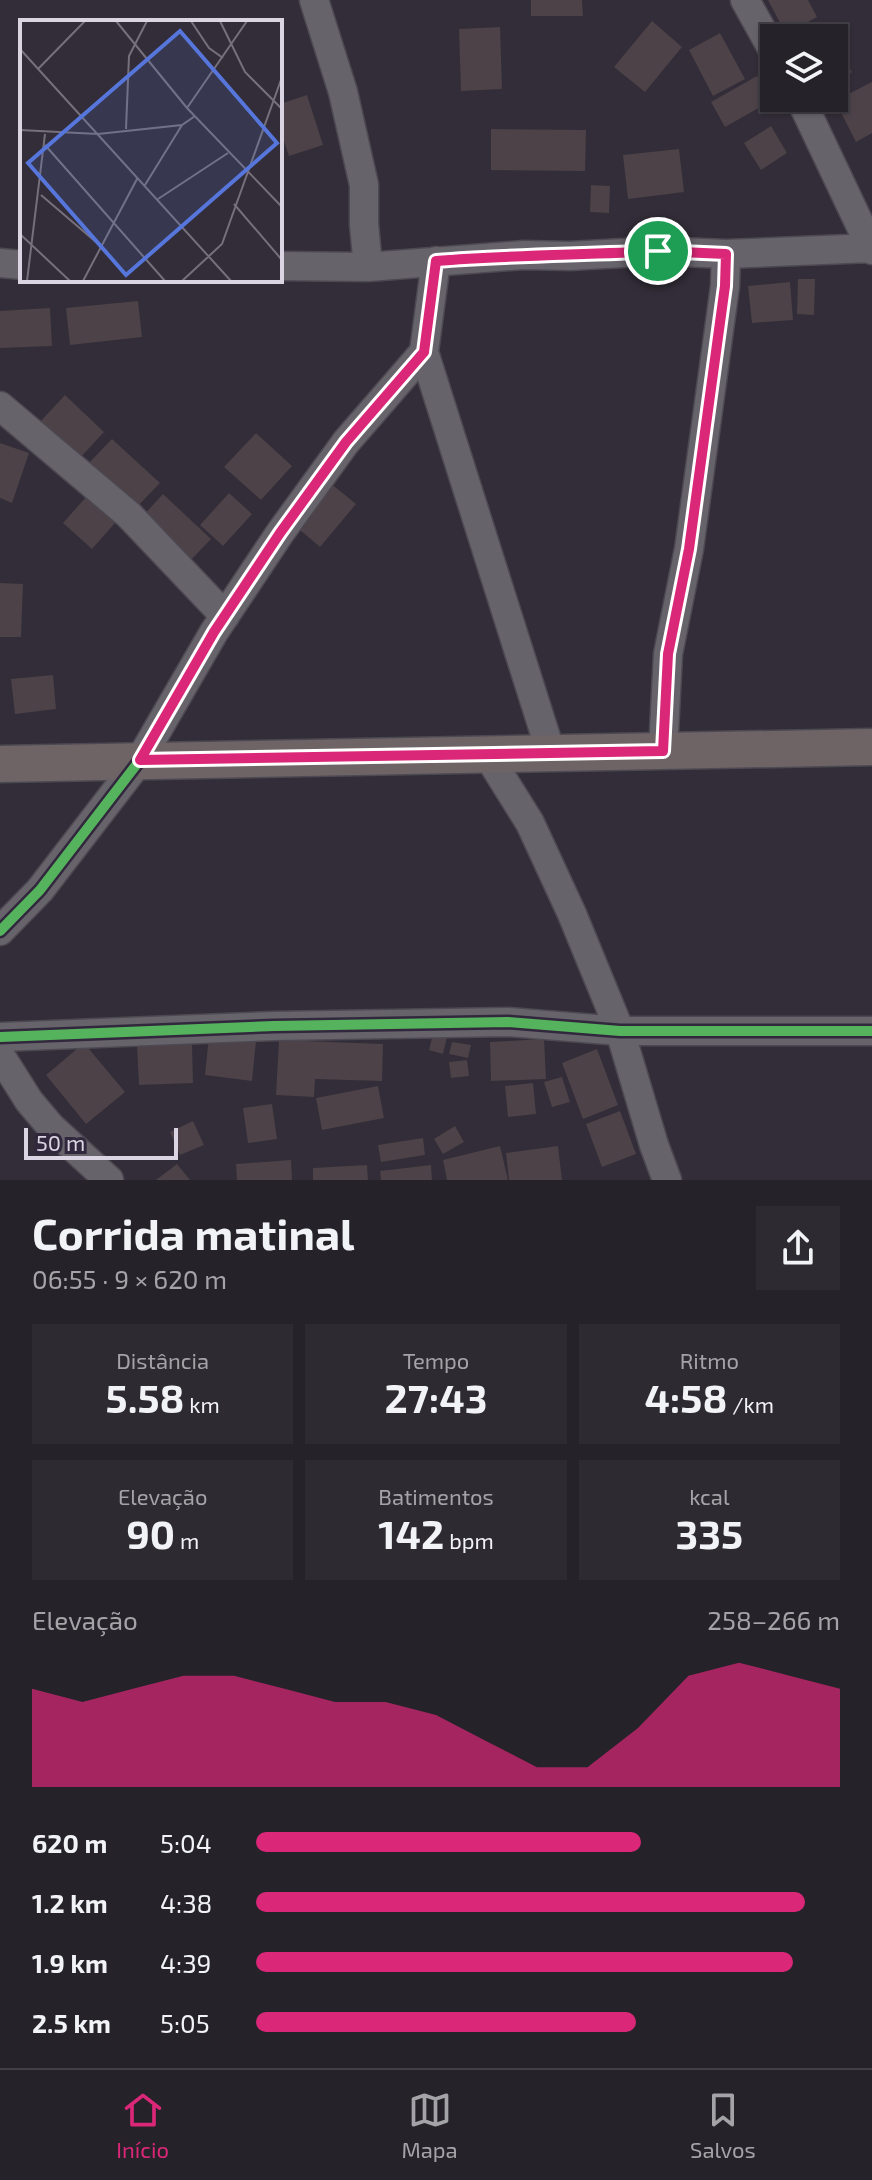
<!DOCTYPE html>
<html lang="pt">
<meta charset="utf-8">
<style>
body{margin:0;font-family:"Exo 2",sans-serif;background:#2e2a32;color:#f1f3f6;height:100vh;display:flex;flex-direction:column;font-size:30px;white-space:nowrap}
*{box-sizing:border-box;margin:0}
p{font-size:26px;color:#a4a4a8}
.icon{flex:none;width:44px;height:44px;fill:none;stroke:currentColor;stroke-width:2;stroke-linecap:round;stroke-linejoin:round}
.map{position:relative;height:1180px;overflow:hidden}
.details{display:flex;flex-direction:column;background:#26222a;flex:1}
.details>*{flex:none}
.controls{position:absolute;left:760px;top:24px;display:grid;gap:16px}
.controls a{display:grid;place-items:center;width:88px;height:88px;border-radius:0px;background:#26222a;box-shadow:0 2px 6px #0004,0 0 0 2px #423f47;font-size:40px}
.scale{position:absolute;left:24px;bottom:20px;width:154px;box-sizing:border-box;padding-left:8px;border:4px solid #dbd5e3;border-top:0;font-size:22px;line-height:28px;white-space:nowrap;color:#dbd5e3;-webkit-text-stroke:6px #32283d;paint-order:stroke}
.pin{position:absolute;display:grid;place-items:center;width:68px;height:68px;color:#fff;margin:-34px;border:4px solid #fff;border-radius:50%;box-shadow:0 2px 8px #0007}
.round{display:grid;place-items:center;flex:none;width:84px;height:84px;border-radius:0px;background:#2e2a32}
.headline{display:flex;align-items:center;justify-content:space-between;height:136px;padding:0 32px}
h1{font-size:44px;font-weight:700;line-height:60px}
.figures{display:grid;grid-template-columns:repeat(3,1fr);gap:12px;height:136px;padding:8px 32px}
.figures div{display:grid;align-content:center;border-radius:0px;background:#2e2a32;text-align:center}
.figures b{font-size:40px;font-weight:700}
.figures small{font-size:22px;font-weight:400}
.figures p{font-size:22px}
.chart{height:224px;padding:16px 32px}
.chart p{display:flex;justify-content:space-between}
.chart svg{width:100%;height:144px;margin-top:8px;fill:#db2777;opacity:.7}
ul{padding:0 32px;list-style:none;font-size:26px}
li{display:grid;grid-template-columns:128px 96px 1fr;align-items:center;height:60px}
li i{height:20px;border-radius:10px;background:#db2777}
.dock{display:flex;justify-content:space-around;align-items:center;height:112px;border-top:2px solid #423f47;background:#26222a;font-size:22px;color:#a4a4a8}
.dock a{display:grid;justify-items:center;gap:4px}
.dock .current{color:#db2777}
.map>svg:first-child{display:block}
.building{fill:#4c4247}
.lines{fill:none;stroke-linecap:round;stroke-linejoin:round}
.minor-casing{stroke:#4d4952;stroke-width:31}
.major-casing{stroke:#4d4952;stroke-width:39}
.minor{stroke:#67636b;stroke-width:28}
.major{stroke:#6e6466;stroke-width:36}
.cycleway-casing{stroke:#32283d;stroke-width:15}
.cycleway{stroke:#56b35d;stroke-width:10}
.route-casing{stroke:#fff;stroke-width:16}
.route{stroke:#db2777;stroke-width:10}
.inset-road{fill:none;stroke:#76707c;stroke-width:2}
.view{fill:#5676db;fill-opacity:0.15;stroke:#5676db;stroke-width:4}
.inset-edge{fill:none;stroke:#dbd5e3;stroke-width:4}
</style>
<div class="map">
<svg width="872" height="1180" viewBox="0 0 872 1180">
<rect width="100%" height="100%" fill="#322d38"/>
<path class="building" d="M531,0H582L583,16H531Z
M768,0H808L817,17L786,34Z
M652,21L682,47L645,92L614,67Z
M819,22L830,38H796Z
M500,27L502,89L461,91L459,29Z
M720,33L745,79L713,96L689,50Z
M834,44L852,72L834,84Z
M757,76L771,101L725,127L711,102Z
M872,82V133L856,142L835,101Z
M307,95L323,145L289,156L280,129V104Z
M771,126L787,153L761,170L744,143Z
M491,129L586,130L585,171L491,170Z
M679,149L684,192L628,199L623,155Z
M591,185L610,186L609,213L590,212Z
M798,279H815L814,315L797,314Z
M790,282L793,320L752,323L748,286Z
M138,301L142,337L70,345L66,308Z
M50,308L52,346L0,348V311Z
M65,395L104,432L78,460L39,423Z
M256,433L292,466L261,500L224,467Z
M112,439L160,483L133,511L85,467Z
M0,443L29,453L12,503L0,498Z
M329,482L356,504L320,547L293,524Z
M229,493L252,514L223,546L200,525Z
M163,494L211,539L188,563L140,519Z
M86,497L115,523L92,549L63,523Z
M0,583L23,584L21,637H0Z
M53,675L56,709L15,714L11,679Z
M433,1034L447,1037L443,1054L429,1050Z
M209,1036L256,1041L252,1081L205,1075Z
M544,1039L546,1079L491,1081L490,1042Z
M279,1040L383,1044L382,1081L315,1079L314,1097L276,1095Z
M452,1042L471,1045L468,1058L449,1054Z
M84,1043L125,1092L86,1124L46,1075Z
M192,1044L193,1083L139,1085L137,1046Z
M597,1049L618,1105L583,1119L562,1063Z
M467,1060L469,1076L451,1078L449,1062Z
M562,1077L570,1102L552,1107L544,1082Z
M533,1083L536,1114L508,1117L505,1086Z
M378,1086L384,1118L322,1130L316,1098Z
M272,1104L277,1139L248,1143L243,1108Z
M620,1111L636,1154L602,1167L586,1124Z
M193,1121L204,1145L180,1155L170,1132Z
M455,1126L464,1142L443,1154L434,1139Z
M423,1138L425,1155L381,1162L378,1145Z
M500,1146L508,1180H447L443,1160Z
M558,1146L562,1180H509L506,1153Z
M291,1160L292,1180H237L236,1164Z
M177,1164L190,1180H156Z
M367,1165L368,1180H313V1168Z
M431,1165L432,1180H381L380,1171Z"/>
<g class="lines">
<g class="minor-casing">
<path id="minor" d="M314,0L343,92L364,185V224L368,267
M745,0L774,52
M800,98L872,250
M0,263L22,265
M280,266L368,267L524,255L570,256L658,251L726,254L872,248
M424,352L551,753
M0,406L129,515L225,616
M663,751L668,654L689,549L725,286L726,254
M487,754L530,823L572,914L620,1031L654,1145L667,1180
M0,931L40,890L140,760L214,632L280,533L346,442L424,352L436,261
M0,1037L274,1026L508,1022L620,1031H872
M0,1055L29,1101L51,1127L109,1180"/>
</g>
<g class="major-casing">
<path id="major" d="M0,764L872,747"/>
</g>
<use href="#minor" class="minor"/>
<use href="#major" class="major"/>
<g class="cycleway-casing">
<path id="cycleway" d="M0,931L40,890L140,760L214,632L280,533L346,442L424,352L436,261
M0,1037L274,1026L508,1022L620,1031H872"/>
</g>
<use href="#cycleway" class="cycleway"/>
</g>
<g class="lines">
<g class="route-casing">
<path id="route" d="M658,251L726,254L725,286L689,549L668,654L663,751L140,760L214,632L280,533L346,442L424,352L436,261C510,255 584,255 658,251Z"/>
</g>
<use href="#route" class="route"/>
</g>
<g transform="translate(20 20)">
<rect width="262" height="262" fill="#322d38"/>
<path class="inset-road" d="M96,1L167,88L262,187M171,1L189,28L203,38M200,1L225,52L262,89M0,29L211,261M18,49L65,1M167,88L227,1M106,109L109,36L127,1M0,110L78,114L162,105L175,96M25,125L145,261M125,165L162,105M21,175L83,228M138,179L208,133M214,184L262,240M0,214L50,261M7,261L25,114M63,261L117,159M162,261L202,224L262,57"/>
<path class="view" d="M160,11L257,123L106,255L8,143Z"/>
<rect width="262" height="262" class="inset-edge"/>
</g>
</svg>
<div class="controls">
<a><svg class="icon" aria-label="layers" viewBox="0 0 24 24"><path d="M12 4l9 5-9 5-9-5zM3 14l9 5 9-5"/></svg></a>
</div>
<div class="scale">50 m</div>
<div class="pin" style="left:658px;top:251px;background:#1e9e55"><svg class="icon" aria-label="arrive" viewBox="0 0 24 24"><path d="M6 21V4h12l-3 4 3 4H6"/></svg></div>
</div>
<section class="details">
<div class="headline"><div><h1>Corrida matinal</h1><p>06:55 · 9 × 620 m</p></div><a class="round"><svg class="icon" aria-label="share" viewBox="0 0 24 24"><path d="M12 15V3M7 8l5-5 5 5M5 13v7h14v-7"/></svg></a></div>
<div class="figures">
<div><p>Distância</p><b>5.58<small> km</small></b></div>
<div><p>Tempo</p><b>27:43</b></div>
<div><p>Ritmo</p><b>4:58<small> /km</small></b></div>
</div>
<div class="figures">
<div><p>Elevação</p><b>90<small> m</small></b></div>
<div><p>Batimentos</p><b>142<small> bpm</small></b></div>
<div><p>kcal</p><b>335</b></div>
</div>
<div class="chart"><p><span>Elevação</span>258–266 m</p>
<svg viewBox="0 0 160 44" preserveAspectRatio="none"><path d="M0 44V14L10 18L20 14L30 10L40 10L50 14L60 18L70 18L80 22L90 30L100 38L110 38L120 26L130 10L140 6L150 10L160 14V44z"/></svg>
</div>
<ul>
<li><b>620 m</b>5:04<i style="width:66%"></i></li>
<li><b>1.2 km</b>4:38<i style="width:94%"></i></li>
<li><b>1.9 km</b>4:39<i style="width:92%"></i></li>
<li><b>2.5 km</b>5:05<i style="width:65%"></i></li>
</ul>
</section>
<nav class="dock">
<a class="current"><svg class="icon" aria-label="home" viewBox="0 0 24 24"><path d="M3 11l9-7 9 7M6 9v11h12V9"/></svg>Início</a>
<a><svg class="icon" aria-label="map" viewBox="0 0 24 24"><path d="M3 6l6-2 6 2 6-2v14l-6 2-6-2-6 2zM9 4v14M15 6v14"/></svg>Mapa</a>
<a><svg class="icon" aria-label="saved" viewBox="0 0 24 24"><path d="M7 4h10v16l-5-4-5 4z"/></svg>Salvos</a>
</nav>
